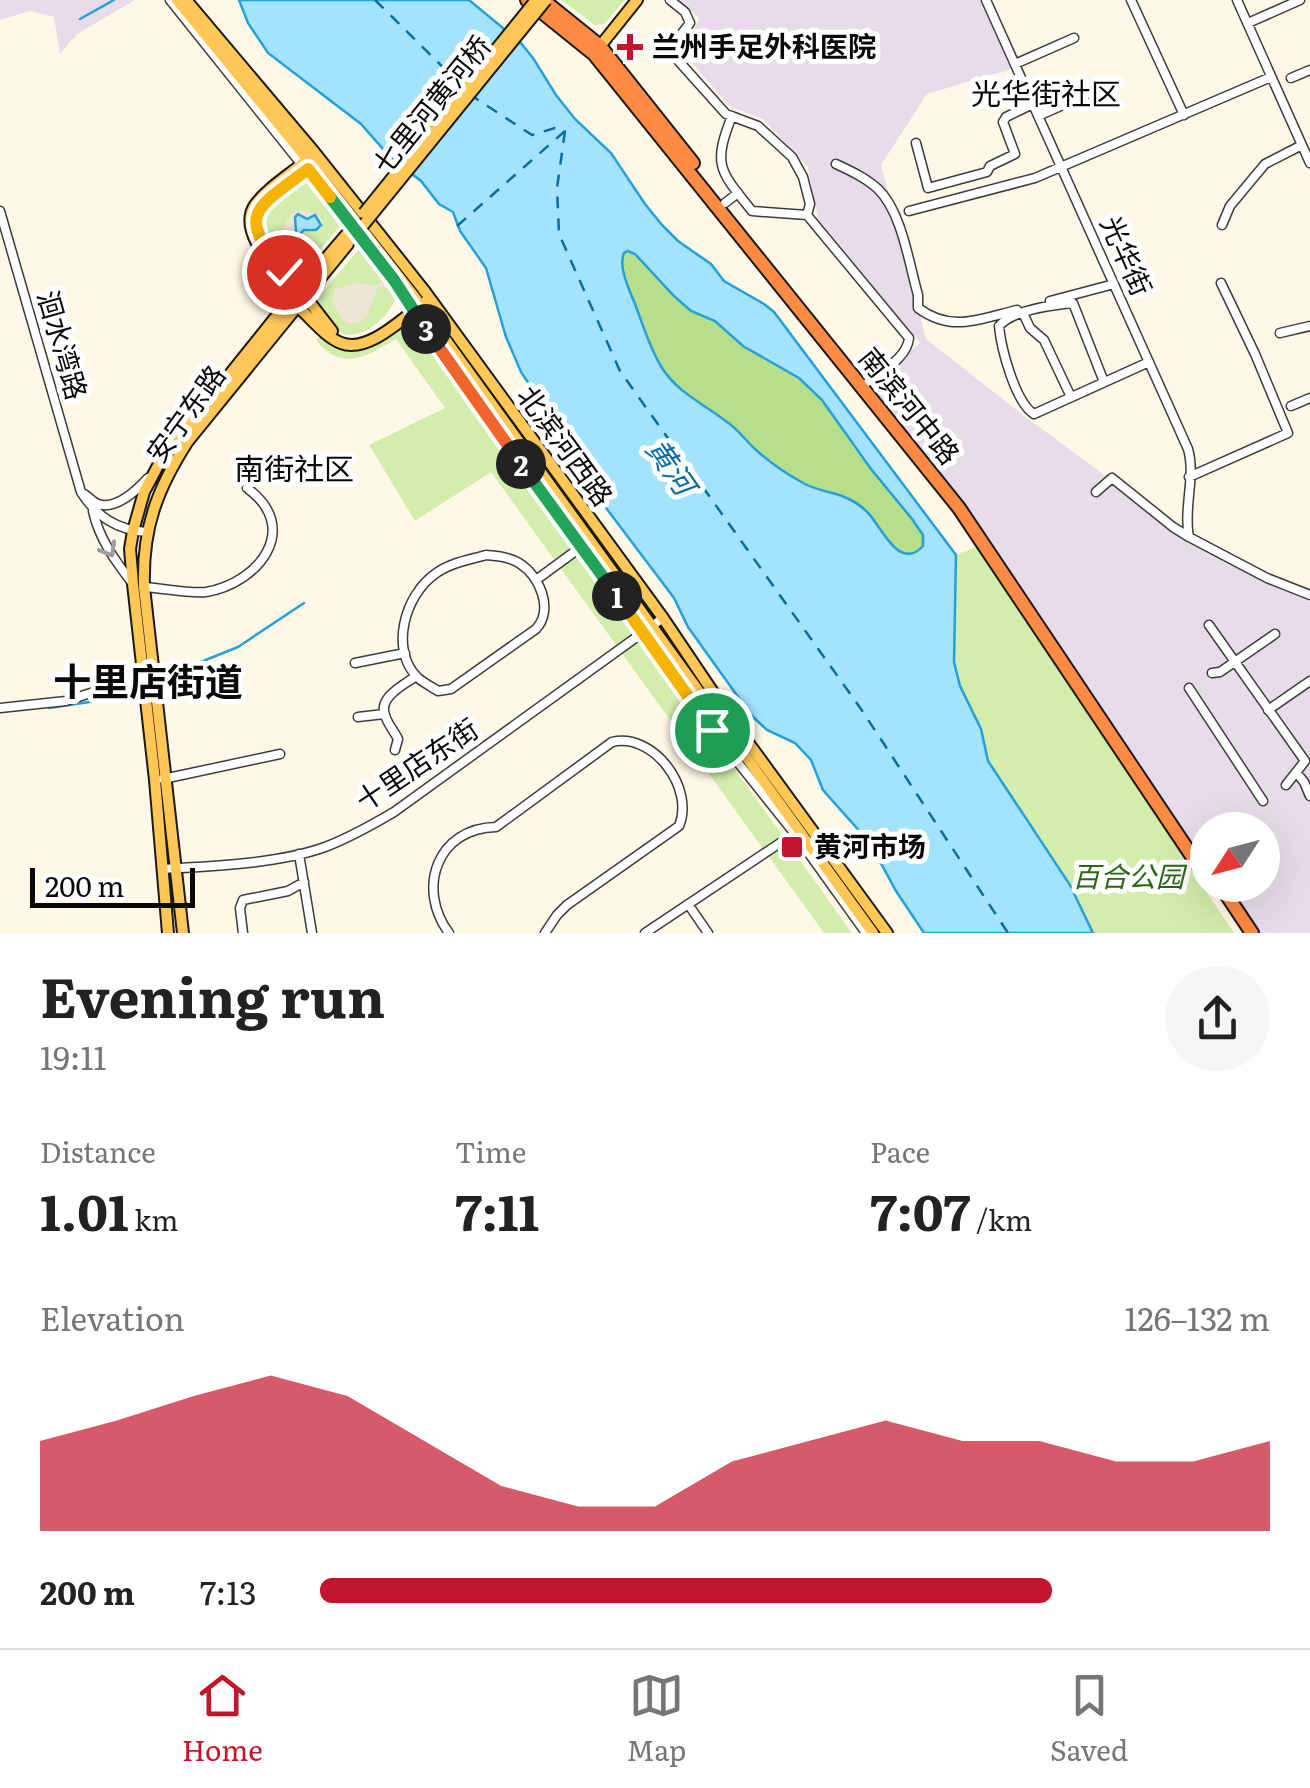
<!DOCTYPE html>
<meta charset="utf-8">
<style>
body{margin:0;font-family:Literata,"Noto Sans SC",serif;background:#f6f6f6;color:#222;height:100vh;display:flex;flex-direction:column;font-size:38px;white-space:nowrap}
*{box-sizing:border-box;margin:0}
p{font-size:32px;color:#767676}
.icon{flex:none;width:55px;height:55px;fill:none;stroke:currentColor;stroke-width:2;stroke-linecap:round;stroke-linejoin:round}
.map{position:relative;height:933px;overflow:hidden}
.sheet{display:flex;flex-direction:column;background:#fff;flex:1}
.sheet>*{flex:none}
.needle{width:65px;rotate:234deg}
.buttons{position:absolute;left:1190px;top:812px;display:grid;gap:20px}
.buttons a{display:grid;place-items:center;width:90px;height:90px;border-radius:50%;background:#fff;box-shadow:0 10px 40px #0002;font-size:50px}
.scale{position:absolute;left:30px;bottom:25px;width:165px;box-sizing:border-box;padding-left:10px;border:5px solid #090909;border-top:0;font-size:28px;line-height:35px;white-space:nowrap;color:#090909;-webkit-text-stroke:8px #fff;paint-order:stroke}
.pin{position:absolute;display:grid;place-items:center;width:85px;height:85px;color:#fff;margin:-42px;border:5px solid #fff;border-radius:50%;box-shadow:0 2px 10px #0007}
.km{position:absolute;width:50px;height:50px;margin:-25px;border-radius:50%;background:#222;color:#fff;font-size:28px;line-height:50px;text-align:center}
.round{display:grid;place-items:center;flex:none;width:105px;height:105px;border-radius:52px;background:#f6f6f6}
.head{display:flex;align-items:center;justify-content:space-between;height:170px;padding:0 40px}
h1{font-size:55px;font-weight:700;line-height:75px}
.stats{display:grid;grid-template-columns:repeat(3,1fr);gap:15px;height:170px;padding:10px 40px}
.stats div{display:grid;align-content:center}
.stats b{font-size:50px;font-weight:700}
.stats small{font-size:28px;font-weight:400}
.stats p{font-size:28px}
.chart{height:280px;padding:20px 40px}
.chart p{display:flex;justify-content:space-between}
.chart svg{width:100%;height:180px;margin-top:10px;fill:#c5152c;opacity:.7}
ul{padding:0 40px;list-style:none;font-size:32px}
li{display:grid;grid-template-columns:160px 120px 1fr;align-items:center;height:75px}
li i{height:25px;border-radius:12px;background:#c5152c}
.menu{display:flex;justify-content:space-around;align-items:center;height:140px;border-top:2px solid #e0e0e0;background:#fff;font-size:28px;color:#767676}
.menu a{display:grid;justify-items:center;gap:5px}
.menu .selected{color:#c5152c}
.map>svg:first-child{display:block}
.industrial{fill:#e8dcea}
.green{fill:#d3edac}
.forest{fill:#b7df8a}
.plaza{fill:#eee6d6}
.water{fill:#a4e3fd;stroke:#24a0db;stroke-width:2.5;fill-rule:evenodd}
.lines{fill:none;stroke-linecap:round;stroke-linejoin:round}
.stream{stroke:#24a0db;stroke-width:2.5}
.ferry{stroke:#096da5;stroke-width:2.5;stroke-dasharray:12 10;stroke-linecap:butt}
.minor-casing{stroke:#3c3c3c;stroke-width:11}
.major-casing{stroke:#1a1a1a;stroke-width:14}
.highway-casing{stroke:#1a1a1a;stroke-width:16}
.minor{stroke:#fff;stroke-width:8}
.major{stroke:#ffc856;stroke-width:10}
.highway{stroke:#ff8a44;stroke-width:12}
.major-bridge-casing{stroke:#1a1a1a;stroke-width:14;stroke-linecap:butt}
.major-bridge{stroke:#ffc856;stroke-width:10}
.oneway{stroke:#9d9d9d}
.split-1-casing{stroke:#fff;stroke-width:20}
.split-2-casing{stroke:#fff;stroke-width:20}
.split-3-casing{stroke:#fff;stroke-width:20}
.split-4-casing{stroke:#fff;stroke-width:20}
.split-5-casing{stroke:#fff;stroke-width:20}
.split-1{stroke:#f5b400;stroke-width:12}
.split-2{stroke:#22a559;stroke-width:12}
.split-3{stroke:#f0652b;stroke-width:12}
.split-4{stroke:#22a559;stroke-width:12}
.split-5{stroke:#f5b400;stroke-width:12}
.poi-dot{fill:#c5152c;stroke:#fff;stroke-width:4}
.labels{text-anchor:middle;stroke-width:10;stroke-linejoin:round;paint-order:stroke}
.poi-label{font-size:28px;font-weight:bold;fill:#090909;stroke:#fff;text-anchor:start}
.street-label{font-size:28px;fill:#090909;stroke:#fff}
.park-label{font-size:28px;font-style:italic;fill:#2c6615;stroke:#fff}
.neighbourhood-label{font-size:30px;fill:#090909;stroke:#fff}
.water-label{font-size:30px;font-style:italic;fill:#096da5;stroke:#fff}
.district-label{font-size:38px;font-weight:bold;fill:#090909;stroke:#fff}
</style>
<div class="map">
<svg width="1310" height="933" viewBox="0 0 1310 933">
<rect width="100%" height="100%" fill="#fff8e6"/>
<path class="industrial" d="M0,0H135L77,34L60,54L54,17L30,11L0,20Z
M678,0H980L1011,69L927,94L881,165L926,339L1027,418L1174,526L1310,601V933H1256L1222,885H1262V830H1208L1207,864L868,382L920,343L818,219L808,167L763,119L729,106L684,53L699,18Z"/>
<path class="green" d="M561,0H625L604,24L595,25Z
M304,180L312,183L344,221L296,279L261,236L258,220C265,203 286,185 304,180Z
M363,244L397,287C400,310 360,345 340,332C332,326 325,313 319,306V297Z
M416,324L436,351L852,933H824L491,472L415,521L369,445L445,408L396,339C367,356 342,373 316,340L321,336L343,350L354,351L380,340L399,325Z
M978,546L1023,617L1234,933H1093L1070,885L988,761L981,729L960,686L954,662L956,555Z"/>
<path class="forest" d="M628,251L635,254L674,296L691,311L715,321L743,346L799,378L822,400L871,469L912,519L923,535V546C899,572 882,527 868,513C861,505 852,500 842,496C830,492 817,490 806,484C788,475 769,462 755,449C745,440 738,429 727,422C704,404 678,393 662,368C650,349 642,325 635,304C629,289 618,267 624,253Z"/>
<path class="plaza" d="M296,211L317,213L323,223L321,230L317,232L305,231L302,246L294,252L292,250L296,246L294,240L307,229L314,215L307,219L297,214L295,218L296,232L286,246L278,238L288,219Z
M389,278L396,288L391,286L378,287L367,315L361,322L349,324L342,319L332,301L336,289L356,283L374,286Z"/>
<path class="water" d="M239,0H469L520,42L533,58L556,95L575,119L611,153L645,204L662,225L678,241L711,264L724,281L764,304L774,312L956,555L954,662L960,686L981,729L988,761L1070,885L1093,933H924L896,891L870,843L823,790L811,760L795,743L767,730L751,715L688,627L674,598L582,476L551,417L521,372L506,337L486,268L460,231L453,212L439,204L421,181L391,158L361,124L268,53L248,23ZM628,251L635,254L674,296L691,311L715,321L743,346L799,378L822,400L871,469L912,519L923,535V546C899,572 882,527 868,513C861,505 852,500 842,496C830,492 817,490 805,484C788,475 769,462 755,449C745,440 738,429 727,422C704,404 678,393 662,368C650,349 643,325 635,304C629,289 618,267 624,253Z
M298,214L307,219L315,215L321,225L316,230H304L294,240L296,246L286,263L283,259L287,241L296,232L295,217Z"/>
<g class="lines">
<path class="stream" d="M80,19L114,0
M549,435L560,428
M156,680L238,647L304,603
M49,708L103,700L140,687"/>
<path class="ferry" d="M375,0L463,87
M565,131L557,188L559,234L620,371L861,709L1008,933
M457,226L565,131L555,128L532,135L472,96"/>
<g class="minor-casing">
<path id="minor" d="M170,0L394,280L423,324L525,470L712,730L795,834L866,933
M670,0L685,12L690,23L672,46L674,56L726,114L758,126L792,157L803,177L810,204L807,215L909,338C907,358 883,370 868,382
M986,0L1188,449C1196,477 1183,508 1189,537
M1131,0L1184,115
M1237,0L1310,163
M1248,23L1300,0
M1015,64L1074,38
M1291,78L1310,70
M732,116C712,166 720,171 752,211L807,215
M1038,116L1108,85
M916,143L928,188L987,172L990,166L1015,154L1003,122L1006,117L1033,104
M836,164C851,171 866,178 878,189C902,212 909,264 918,295V308C952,333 979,319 1017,310
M725,203L738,193
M0,211L81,492C97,517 117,530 147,532
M909,211L1035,178L1271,77
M1222,225L1230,206L1265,164L1302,145
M1050,301L1114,284
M1023,313L1030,328L1044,340L1071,397
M1280,333L1310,326
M1104,382L1073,303C1052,305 1013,310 999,326C1001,348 1015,402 1034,414L1149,362
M1291,406L1310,398
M1189,477L1288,433L1255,354L1221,283
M1096,492L1112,478L1173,527L1189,537L1267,578L1310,595
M84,494C89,497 93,502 98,504C116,510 137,490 148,478
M93,511C99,539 116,562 133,584
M486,555C498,556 509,557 519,563C540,576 554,610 536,629L451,689L438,691C432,687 424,683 418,678C389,650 405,595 435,574C449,563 469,560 486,555Z
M536,580L581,547
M144,587C161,588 191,594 206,592C259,583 302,528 247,488
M1209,625L1305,761L1286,785
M355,663L405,653
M1212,673L1220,672L1275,634
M1189,688L1263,801
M0,708L66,701L143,676
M1268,710L1310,681
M358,717L384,714
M395,750L398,739C394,731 387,723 385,715C378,697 404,685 416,676
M1296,772L1304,782L1310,796
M163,779L280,754
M299,854L312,933
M163,869C212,866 278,864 325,847C349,838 372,825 394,812L663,618
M688,904L708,933
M243,933L240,908L243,900L288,891L304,882
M449,933C416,889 437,828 496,827L612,742C653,732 695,788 679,826L567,905L557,915L545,933
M645,933L795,833"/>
</g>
<g class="major-casing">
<path id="major" d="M177,0L308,160L414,296L873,933
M186,0L315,153L423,289L663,618L731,719L887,933
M597,50L637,0
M296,295C280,274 236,233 255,205C269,186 293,173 310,157
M305,296L332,331
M298,307C311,318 325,337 341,343C368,354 404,317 425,302
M168,933L155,780L133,584L130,549L133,531L144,492L161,460L275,318L346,235
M183,933L144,587C142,529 157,489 188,441L348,244"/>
</g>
<g class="highway-casing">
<path id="highway" d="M527,0L594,54L959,508L1208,880
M543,0L600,46L693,163
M1220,885L1252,933"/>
</g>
<use href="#minor" class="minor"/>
<use href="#major" class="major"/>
<use href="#highway" class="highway"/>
<g class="major-bridge-casing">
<path id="major-bridge" d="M364,213L536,0
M352,239L546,0"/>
</g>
<use href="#major-bridge" class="major-bridge"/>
</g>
<defs><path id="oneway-chevron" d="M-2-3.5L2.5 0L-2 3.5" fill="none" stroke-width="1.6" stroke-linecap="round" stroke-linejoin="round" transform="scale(2.5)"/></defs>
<use class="oneway" href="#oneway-chevron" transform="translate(109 550) rotate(60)"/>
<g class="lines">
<g class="split-1-casing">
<path id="split-1" d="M617,596L712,730"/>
</g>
<g class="split-2-casing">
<path id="split-2" d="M521,464L617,596"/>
</g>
<g class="split-3-casing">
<path id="split-3" d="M426,329L521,464"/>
</g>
<g class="split-4-casing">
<path id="split-4" d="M330,197L394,280L426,329"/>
</g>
<g class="split-5-casing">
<path id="split-5" d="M284,272C236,213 254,210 308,169L330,197"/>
</g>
<use href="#split-1" class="split-1"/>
<use href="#split-2" class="split-2"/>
<use href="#split-3" class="split-3"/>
<use href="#split-4" class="split-4"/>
<use href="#split-5" class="split-5"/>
</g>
<g class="poi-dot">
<path d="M625 32h10v10h10v10h-10v10h-10v-10h-10v-10h10z"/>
<rect x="780" y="835" width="24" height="24" rx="5"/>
</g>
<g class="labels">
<g class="poi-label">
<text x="652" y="57">兰州手足外科医院</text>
<text x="814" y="857">黄河市场</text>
</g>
<g class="street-label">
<text transform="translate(432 105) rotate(-51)" y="10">七里河黄河桥</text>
<text transform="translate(1126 256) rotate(66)" y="10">光华街</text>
<text transform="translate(62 345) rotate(74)" y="10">洄水湾路</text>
<text transform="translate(909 406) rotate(51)" y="10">南滨河中路</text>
<text transform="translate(186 414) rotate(-54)" y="10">安宁东路</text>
<text transform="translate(565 446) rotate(54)" y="10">北滨河西路</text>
<text transform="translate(417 765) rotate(-34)" y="10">十里店东街</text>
</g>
<g class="park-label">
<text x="1128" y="887">百合公园</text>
</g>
<g class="neighbourhood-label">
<text x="1046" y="105">光华街社区</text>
<text x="294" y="480">南街社区</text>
</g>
<g class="water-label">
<text transform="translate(670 467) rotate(55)" y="10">黄河</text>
</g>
<g class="district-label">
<text x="148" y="696">十里店街道</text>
</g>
</g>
</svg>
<div class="buttons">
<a><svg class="needle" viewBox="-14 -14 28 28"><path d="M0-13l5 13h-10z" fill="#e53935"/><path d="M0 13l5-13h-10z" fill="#767676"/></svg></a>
</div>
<div class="scale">200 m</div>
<div class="pin" style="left:712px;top:730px;background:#1e9e55"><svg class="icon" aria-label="arrive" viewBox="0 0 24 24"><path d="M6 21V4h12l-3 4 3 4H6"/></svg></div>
<div class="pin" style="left:284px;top:272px;background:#d93025"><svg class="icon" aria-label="check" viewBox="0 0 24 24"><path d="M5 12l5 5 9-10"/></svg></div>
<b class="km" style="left:617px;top:596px">1</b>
<b class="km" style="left:521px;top:464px">2</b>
<b class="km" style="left:426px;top:329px">3</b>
</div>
<section class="sheet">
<div class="head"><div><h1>Evening run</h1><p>19:11</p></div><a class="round"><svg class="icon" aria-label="share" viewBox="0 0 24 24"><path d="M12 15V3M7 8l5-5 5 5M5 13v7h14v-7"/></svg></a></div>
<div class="stats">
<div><p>Distance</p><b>1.01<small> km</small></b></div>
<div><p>Time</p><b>7:11</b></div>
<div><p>Pace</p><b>7:07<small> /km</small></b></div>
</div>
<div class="chart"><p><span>Elevation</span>126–132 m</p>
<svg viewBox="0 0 160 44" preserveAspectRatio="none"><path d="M0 44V22L10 17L20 11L30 6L40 11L50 22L60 33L70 38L80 38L90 27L100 22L110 17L120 22L130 22L140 27L150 27L160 22V44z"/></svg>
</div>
<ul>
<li><b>200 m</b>7:13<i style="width:77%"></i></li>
</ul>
</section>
<nav class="menu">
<a class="selected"><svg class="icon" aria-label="home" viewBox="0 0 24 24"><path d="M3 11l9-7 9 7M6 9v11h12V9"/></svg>Home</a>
<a><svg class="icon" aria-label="map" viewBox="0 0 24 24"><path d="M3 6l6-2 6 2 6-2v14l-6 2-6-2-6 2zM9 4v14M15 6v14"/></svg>Map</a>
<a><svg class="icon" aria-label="saved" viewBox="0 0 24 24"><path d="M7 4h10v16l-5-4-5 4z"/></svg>Saved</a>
</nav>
